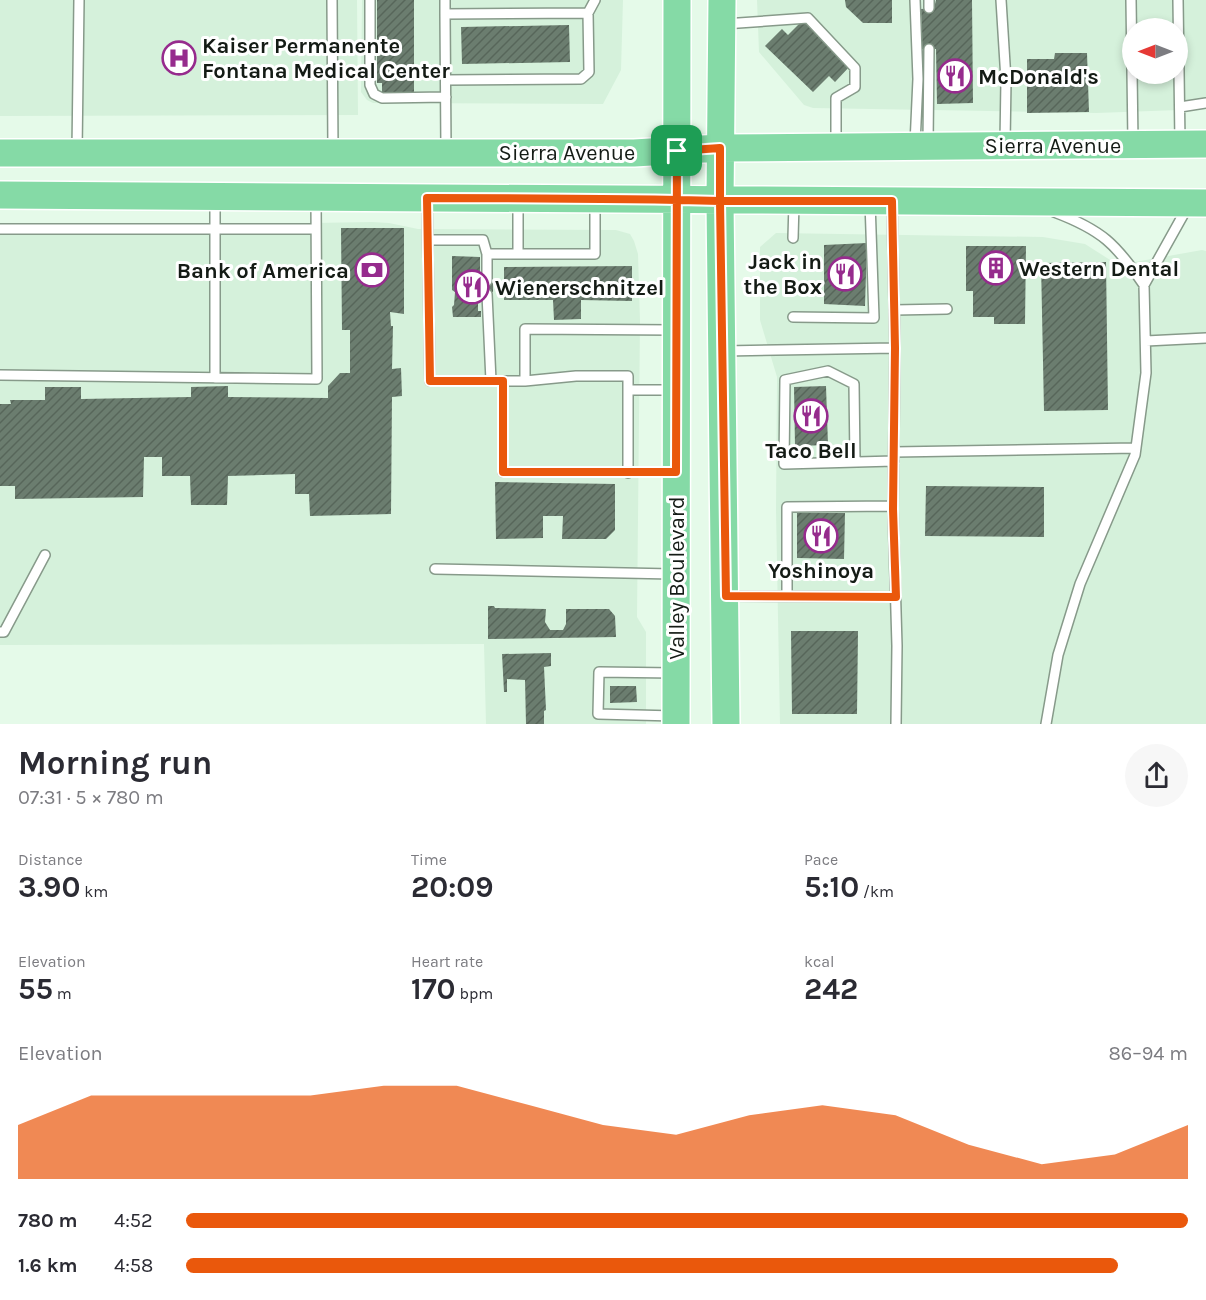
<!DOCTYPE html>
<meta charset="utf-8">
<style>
body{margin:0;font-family:Karla,sans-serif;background:#f7f7f7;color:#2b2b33;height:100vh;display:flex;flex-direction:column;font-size:22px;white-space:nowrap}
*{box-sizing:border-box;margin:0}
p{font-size:20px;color:#7c7c81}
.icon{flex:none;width:33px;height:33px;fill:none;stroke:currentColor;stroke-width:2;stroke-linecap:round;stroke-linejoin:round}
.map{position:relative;height:724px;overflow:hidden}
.drawer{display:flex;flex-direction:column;background:#fff;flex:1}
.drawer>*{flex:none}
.needle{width:39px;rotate:270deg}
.tools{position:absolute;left:1122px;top:18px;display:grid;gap:12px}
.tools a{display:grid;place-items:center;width:66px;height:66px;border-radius:50%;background:#fff;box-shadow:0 3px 9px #0003;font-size:30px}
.pin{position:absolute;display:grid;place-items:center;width:51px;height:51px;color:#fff;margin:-26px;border-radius:12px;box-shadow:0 3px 9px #0006}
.round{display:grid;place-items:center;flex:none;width:63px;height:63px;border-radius:32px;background:#f7f7f7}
.head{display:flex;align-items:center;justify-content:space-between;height:102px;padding:0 18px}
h1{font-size:33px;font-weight:700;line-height:45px}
.metrics{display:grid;grid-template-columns:repeat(3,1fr);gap:9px;height:102px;padding:6px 18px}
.metrics div{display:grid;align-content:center}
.metrics b{font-size:30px;font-weight:700}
.metrics small{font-size:16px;font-weight:400}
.metrics p{font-size:16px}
.chart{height:168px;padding:12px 18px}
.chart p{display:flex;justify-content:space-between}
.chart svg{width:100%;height:108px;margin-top:6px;fill:#ea580c;opacity:.7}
ul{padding:0 18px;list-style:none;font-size:20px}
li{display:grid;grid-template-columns:96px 72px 1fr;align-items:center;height:45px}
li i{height:15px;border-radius:8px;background:#ea580c}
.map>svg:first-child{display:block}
.built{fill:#d5f1db;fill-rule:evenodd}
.building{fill:url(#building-hatch)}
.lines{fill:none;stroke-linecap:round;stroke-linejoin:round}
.lane-casing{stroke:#879a8a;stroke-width:12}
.primary-casing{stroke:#fff;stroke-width:30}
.lane{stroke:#fff;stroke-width:9}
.primary{stroke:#85daa6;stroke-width:27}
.route-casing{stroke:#fff;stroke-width:12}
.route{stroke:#ea580c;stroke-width:8}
.labels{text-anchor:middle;stroke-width:6;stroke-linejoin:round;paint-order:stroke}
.poi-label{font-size:22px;font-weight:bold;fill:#141b15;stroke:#fff;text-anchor:start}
.street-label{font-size:22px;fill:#141b15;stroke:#fff}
</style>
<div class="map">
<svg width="1206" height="724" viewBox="0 0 1206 724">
<defs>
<pattern id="building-hatch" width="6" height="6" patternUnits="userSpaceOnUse" patternTransform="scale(1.5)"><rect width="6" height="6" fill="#6b7d6f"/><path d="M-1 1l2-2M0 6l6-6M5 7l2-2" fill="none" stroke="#57665a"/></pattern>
</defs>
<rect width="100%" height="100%" fill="#e5fae9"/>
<path class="built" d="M0,0H357L358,115L0,116Z
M362,0H623L621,70L603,104L373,103L367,100L361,92Z
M757,0H1206V109L1096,113L813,108L804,105L759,52ZM1132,28H1178V74H1132Z
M372,222L389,223L418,229L616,230L630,234L634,241L638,254L640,321L637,617L646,632V724H486L484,644L0,645V226H123Z
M776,233L1043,237L1085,244L1118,265L1202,250L1206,251V724H780L776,510L777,377L760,320V247Z"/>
<path class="building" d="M377,0H414V94H382V83H377Z
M845,0H892V23H863L846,7Z
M936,0H972L973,103L937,104L936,49H922L921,9L934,8Z
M804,19L851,65L835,82L829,76L813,92L765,46L782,29L788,35Z
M569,25L570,62L462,64L461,27Z
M1055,53H1087L1089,112L1027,113V59H1054Z
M341,228H404V314L390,312L391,326H393L392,369L401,368L402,396L392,397L391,514L310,516L309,494H295V474L228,476L227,505H191L190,476H162V457H144L143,497L15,499V486H0V404H11L10,400H45V387H81V399L191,397V387L228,386V397L328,398V386L340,373H350V330H342Z
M867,243L865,306L824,304V245Z
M966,246H1026L1025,324H994V317H973V291H966Z
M452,256L480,257V282L493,283V292L478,293V311H481V317H453L452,307L454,305L455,292L452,290Z
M1106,262L1108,410L1044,411L1041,263Z
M632,266V301L581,300V319L554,320L553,300H504V267Z
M826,386L828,445L795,446L794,387Z
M495,482L615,484V530L606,539H562L563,516H543V538L496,539Z
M926,486L1044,487V537L925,536Z
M797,513H845L844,559L797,558Z
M488,606H494L495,608L546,609L545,622L550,630H563L566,624V609H609L615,616L616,637L488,639Z
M791,631H858L857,714H792Z
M551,653V666L544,667L546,710L544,711V724H526L525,680L507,679V692H504L502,654Z
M610,686H636L637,702L610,703Z"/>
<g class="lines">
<g class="lane-casing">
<path id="lane" d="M332,0L333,151
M370,0V85L374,94L382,98L446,97
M445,0V14
M1001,0L1006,80L1005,143
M1131,0L1133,142
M1178,0L1180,142
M929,8V0
M724,24L808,18L855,68V87L836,98V146
M446,80L581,79L589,72L588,13
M1180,107L1206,103
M928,143L929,49
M915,144L918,79L915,0
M446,150L445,14L588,13L595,0
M77,151L79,0
M427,200L430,381H525L576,376H628V473
M892,204L895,348L893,509L897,646L896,724
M1054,212C1102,230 1116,244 1144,285
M0,229H316
M793,238L794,203
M428,240H483L487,254V281
M487,254H595V202
M518,254V200
M487,294L491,381
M894,310L947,309
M793,317L874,318L870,202
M1146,341L1206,338
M724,351L895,348
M0,375L317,379L316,200
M215,378V199
M503,381V472H674
M525,381V329L674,330
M628,390H674
M894,452L1136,448
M855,461L854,384L828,371L785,380L784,464L894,461
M435,569L672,574
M728,596L896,597
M787,596V507L893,506
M0,632H4L45,555
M674,673L599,672L598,714L674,716
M1046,724L1058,655L1080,584L1135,455L1146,373L1144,285L1187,208"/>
</g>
<g class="primary-casing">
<path id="primary" d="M722,0L720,201L726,724
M0,153H634L720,148L1206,144
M0,195L1206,203
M676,724L677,0"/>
</g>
<use href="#lane" class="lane"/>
<use href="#primary" class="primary"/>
</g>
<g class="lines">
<g class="route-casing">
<path id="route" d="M677,151L676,472H503V381H430L427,198C524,198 622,198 720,201L726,596L896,597L893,509L895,348L892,201H720V148L677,151"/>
</g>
<use href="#route" class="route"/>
</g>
<defs>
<g id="hospital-ring" transform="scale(1.725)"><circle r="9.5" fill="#fff" stroke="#962b8d" stroke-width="1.5"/><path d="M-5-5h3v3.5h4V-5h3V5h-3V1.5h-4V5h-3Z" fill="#962b8d"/></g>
<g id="restaurant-ring" transform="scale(1.725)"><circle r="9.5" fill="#fff" stroke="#962b8d" stroke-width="1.5"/><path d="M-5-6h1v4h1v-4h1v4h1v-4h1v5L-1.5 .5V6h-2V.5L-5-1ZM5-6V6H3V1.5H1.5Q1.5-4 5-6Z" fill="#962b8d"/></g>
<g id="building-ring" transform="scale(1.725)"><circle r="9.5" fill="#fff" stroke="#962b8d" stroke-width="1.5"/><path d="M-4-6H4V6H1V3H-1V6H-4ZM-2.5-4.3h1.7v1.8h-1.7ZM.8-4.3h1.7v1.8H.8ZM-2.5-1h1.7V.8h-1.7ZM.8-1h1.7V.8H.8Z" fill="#962b8d"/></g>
<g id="bank-ring" transform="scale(1.725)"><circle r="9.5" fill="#fff" stroke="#962b8d" stroke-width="1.5"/><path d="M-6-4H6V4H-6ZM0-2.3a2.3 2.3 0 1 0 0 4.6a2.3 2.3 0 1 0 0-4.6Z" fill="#962b8d"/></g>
</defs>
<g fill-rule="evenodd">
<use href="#hospital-ring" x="179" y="58"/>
<use href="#restaurant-ring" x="955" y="76"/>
<use href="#building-ring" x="996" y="268"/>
<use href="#bank-ring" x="372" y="270"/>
<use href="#restaurant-ring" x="845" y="274"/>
<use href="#restaurant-ring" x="472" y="287"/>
<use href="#restaurant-ring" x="811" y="416"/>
<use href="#restaurant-ring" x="821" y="536"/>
</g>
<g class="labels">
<g class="poi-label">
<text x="202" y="53">Kaiser Permanente<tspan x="202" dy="25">Fontana Medical Center</tspan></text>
<text x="978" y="84">McDonald's</text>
<text x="822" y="269" text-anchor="end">Jack in<tspan x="822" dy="25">the Box</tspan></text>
<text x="1019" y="276">Western Dental</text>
<text x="349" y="278" text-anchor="end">Bank of America</text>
<text x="495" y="295">Wienerschnitzel</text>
<text x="811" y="458" text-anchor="middle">Taco Bell</text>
<text x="821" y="578" text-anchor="middle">Yoshinoya</text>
</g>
<g class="street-label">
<text x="1053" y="153">Sierra Avenue</text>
<text x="567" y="160">Sierra Avenue</text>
<text transform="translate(676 578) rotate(-90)" y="8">Valley Boulevard</text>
</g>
</g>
</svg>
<div class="tools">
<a><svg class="needle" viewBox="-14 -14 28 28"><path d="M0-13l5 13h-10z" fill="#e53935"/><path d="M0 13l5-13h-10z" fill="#7c7c81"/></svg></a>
</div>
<div class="pin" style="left:677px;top:151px;background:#1e9e55"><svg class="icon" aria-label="arrive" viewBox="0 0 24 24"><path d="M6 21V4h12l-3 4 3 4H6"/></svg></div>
</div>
<section class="drawer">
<div class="head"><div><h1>Morning run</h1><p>07:31 · 5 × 780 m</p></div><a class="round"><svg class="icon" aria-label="share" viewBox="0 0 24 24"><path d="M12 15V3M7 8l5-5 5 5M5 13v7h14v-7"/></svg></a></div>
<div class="metrics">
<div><p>Distance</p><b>3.90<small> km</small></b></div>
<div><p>Time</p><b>20:09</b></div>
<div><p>Pace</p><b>5:10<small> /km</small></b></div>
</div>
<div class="metrics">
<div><p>Elevation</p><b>55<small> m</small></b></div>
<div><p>Heart rate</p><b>170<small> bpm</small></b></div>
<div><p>kcal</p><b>242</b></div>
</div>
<div class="chart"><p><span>Elevation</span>86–94 m</p>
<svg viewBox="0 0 160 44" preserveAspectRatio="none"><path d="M0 44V22L10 10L20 10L30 10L40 10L50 6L60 6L70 14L80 22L90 26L100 18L110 14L120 18L130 30L140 38L150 34L160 22V44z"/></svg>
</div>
<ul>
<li><b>780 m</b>4:52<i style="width:100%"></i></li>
<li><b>1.6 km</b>4:58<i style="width:93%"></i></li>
</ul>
</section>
